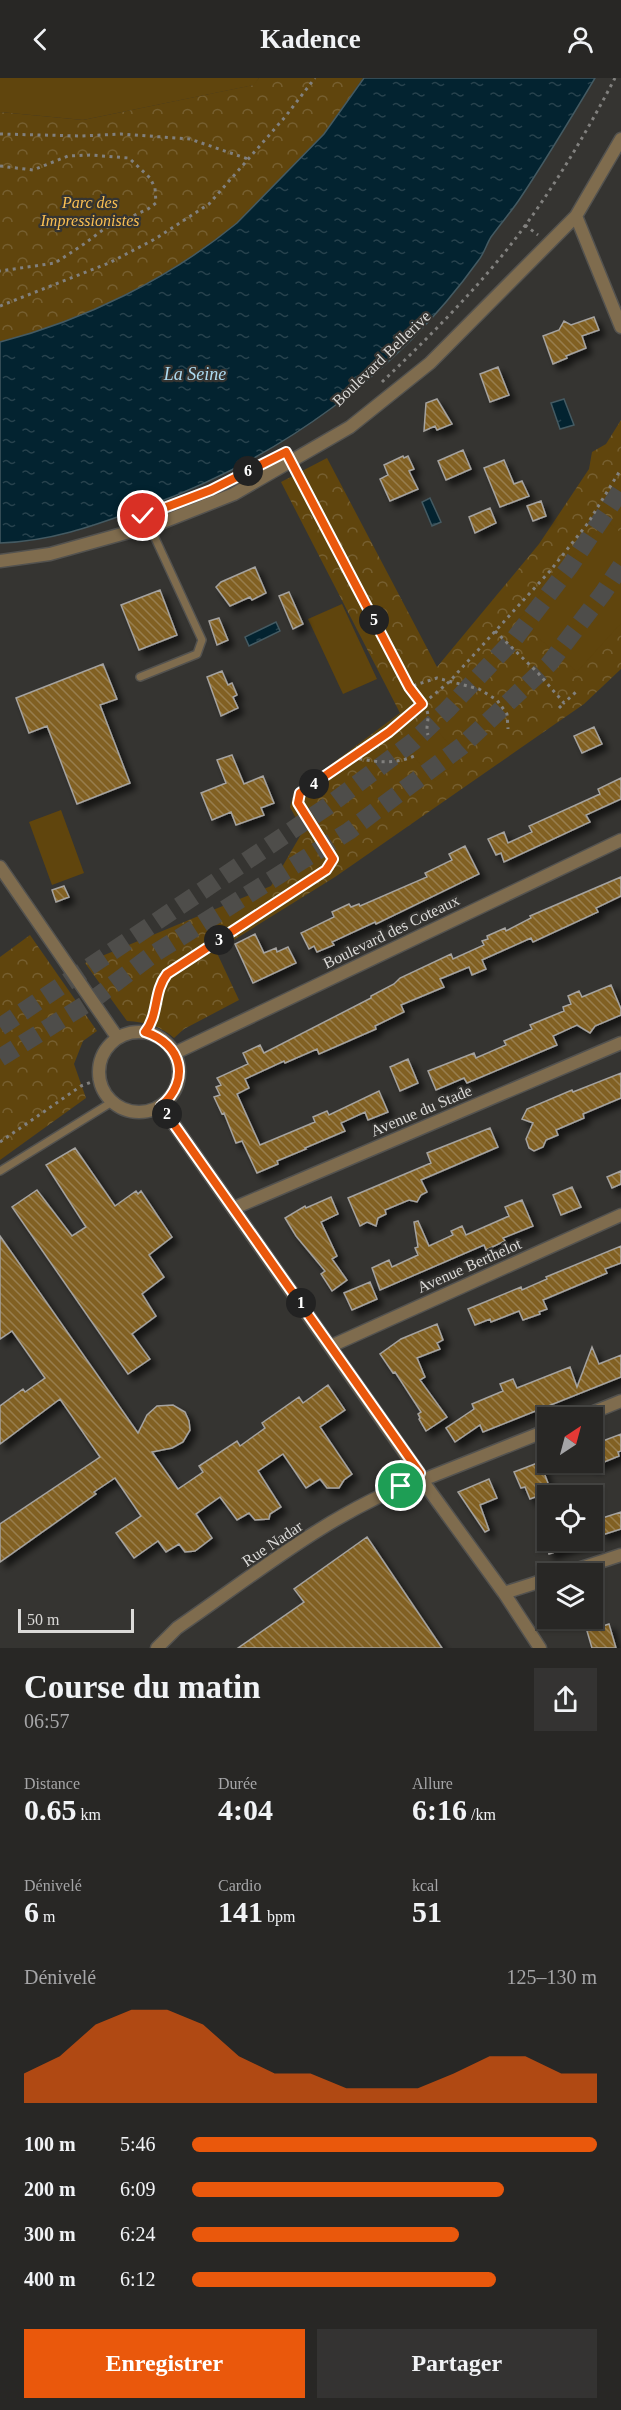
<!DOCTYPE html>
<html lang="fr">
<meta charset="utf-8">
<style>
body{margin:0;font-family:"Times New Roman",serif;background:#343332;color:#f1f3f6;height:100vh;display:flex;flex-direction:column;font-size:22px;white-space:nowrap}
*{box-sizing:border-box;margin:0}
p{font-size:20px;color:#a5a5a7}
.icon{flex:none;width:33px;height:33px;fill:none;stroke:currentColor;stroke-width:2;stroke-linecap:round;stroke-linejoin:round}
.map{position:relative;height:1570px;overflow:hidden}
.sheet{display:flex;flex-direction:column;background:#282725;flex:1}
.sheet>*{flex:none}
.needle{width:39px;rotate:36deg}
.fabs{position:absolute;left:537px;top:1329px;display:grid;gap:12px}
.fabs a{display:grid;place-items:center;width:66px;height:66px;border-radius:0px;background:#282725;box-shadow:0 2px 4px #0004,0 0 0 2px #444442;font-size:30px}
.scale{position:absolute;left:18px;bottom:15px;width:116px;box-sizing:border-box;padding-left:6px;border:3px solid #dbdad8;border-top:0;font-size:16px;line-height:21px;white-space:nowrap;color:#dbdad8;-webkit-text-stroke:4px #353431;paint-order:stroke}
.pin{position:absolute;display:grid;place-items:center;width:51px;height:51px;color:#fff;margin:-26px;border:3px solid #fff;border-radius:50%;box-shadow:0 2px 6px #0007}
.km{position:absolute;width:30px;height:30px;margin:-15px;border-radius:50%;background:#222;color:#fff;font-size:16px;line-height:30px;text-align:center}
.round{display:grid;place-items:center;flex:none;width:63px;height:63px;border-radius:0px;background:#343332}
.head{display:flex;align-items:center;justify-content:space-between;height:102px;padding:0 24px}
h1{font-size:33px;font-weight:600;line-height:45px}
.metrics{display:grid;grid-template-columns:repeat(3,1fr);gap:9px;height:102px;padding:6px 24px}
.metrics div{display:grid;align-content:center}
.metrics b{font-size:30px;font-weight:600}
.metrics small{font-size:16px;font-weight:400}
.metrics p{font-size:16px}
.chart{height:168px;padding:12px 24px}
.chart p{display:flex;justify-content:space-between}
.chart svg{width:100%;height:108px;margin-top:6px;fill:#ea580c;opacity:.7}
.primary-button{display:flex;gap:12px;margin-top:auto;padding:12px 24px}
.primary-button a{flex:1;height:69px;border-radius:0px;background:#ea580c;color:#fff;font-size:24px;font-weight:600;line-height:69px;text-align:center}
.primary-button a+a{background:#343332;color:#f1f3f6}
ul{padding:0 24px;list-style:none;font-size:20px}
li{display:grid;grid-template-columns:96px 72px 1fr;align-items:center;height:45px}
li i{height:15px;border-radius:8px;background:#ea580c}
header{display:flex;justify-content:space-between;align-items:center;height:78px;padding:0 24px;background:#282725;font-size:27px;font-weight:600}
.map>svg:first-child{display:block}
.park{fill:url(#park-crowns)}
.pitch{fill:#60450d}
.water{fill:url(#water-ripples);stroke:#445a62;stroke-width:1.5}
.building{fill:url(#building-back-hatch);stroke:#a5a3a0;stroke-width:1.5;filter:url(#shadow)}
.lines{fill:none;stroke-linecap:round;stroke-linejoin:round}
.highway-tunnel{stroke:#4e4d4a;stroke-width:18;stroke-dasharray:18 9;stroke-linecap:butt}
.lane-casing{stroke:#53524f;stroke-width:10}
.street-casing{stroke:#53524f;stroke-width:15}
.path{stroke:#81807e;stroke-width:3;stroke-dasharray:3 4.5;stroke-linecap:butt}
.lane{stroke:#7f6c4e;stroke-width:7}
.street{stroke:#7f6c4e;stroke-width:12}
.route-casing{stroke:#fff;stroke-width:12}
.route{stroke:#ea580c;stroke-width:8}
.labels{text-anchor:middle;stroke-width:4.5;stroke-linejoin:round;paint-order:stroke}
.park-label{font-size:16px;font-style:italic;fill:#fabf53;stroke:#353431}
.street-label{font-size:16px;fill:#dbdad8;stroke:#353431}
.water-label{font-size:18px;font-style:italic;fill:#addbf1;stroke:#353431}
</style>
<header><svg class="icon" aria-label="back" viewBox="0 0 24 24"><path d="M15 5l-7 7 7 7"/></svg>Kadence<svg class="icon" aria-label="person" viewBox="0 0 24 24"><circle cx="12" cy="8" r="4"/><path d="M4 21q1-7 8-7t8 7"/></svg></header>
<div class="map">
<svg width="621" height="1570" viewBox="0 0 621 1570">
<defs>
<pattern id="park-crowns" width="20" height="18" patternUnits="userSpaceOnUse" patternTransform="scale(1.5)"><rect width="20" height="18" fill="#60450d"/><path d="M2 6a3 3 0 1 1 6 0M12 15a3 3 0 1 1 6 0" fill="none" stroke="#765f30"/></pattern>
<pattern id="water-ripples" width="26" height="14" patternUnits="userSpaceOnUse" patternTransform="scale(1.5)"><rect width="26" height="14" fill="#032330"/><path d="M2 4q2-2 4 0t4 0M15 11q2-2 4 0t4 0" fill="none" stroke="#27424d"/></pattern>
<pattern id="building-back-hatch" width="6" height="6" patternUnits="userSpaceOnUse" patternTransform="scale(1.5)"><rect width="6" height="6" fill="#816023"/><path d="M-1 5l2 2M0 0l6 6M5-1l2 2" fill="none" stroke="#987e4d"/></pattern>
<filter id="shadow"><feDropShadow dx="5.5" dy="5.5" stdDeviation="3" flood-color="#0009"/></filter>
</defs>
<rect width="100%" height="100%" fill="#353431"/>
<path class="park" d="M259,0H363L324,56L237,145C168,201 85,242 0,264V34L83,42L253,7Z
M621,342V591L584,626L335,799L216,873L239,922L184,951L174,960C160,948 146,944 127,943L85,885L271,808L303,753L290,729L294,714L400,635L281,404L327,380L437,589L539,466L589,391L592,374L606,366Z
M30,857L97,953L83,963L74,986L86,1020L0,1082V879Z"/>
<path class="pitch" d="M0,0H259L254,7L83,42L0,34Z
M606,442L621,455V545L577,594L518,542Z
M342,526L377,601L343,616L308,541Z
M435,650L461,680L435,703L409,673Z
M61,732L84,795L52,807L29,744Z"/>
<path class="water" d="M364,0H595C571,40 547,80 521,119C512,133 501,145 491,159C486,167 484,176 478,183C397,296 278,381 148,428C98,446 55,463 0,465V264C85,242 169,201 237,145L324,56Z
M564,321L574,347L560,351L551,325Z
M430,420L441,444L432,448L422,424Z
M276,544L280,553L249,568L245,559Z"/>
<path class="building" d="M594,239L599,252L582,258L586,270L566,278L567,280L553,286L543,258L559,252L564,243L571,247Z
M498,289L509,317L490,324L480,296Z
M437,321L452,346L437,352L435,348L424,353L426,325Z
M463,372L471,391L446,402L438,383Z
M403,378L404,380L408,378L414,391L409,393L418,411L390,423L380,401L388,397L384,387Z
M504,382L514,406L522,403L529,418L500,429L484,390Z
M541,423L546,438L533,443L527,428Z
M490,430L496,445L475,455L469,439Z
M255,489L266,515L252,522L250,519L230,528L216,509L221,504Z
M160,512L177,557L139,572L121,527Z
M289,514L303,546L293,551L279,518Z
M219,540L228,562L217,567L209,543Z
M103,586L117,621L100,627L130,705L77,726L47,648L29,655L16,620Z
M222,593L228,607L232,605L237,617L233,619L238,630L221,638L207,599Z
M594,649L602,666L582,675L574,658Z
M232,677L244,706L263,698L274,725L261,730L264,737L236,747L231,734L212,742L201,715L226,705L217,682Z
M621,700V721L586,737L590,744L504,784L501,775L496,777L488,761L504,754L508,765L532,754L529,748L600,716L598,711Z
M465,768L479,796L376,846L375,844L332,864L334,867L317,874L314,868L309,871L301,855L334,839L332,834L349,826L351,829L359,826L360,828L427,799L425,795L452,782L449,776Z
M621,799V818L596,830L598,834L533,864L531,860L482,882L486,891L472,897L469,889L440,901L444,909L401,927L404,934L375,948L376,951L319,976L317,971L285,985L284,983L245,1001L249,1010L237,1016L260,1067L315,1044L313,1039L327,1033L329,1037L379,1013L388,1034L368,1042L365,1034L341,1045L345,1053L305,1070L306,1071L277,1083L278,1086L257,1095L242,1063L236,1065L224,1035L222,1036L214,1019L220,1017L216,1009L221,1007L217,1000L248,986L243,975L260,967L264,975L371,920V918L394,906L400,900L451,876L453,881L484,867L482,863L488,861L487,858L505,850L506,853L531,840L530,838Z
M64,808L69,819L56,824L52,812Z
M255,856L264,875L276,870L277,874L288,869L296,885L253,905L235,866Z
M611,907L621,931V937L595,948L590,955L577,947L553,958L557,967L467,1005L464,1000L436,1012L428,993L474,975L476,980L506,967L504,963L532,951L530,947L564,933L563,929L571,926L568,918L579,913L582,919Z
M408,981L418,1005L400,1013L390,989Z
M621,995V1020L583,1036L584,1040L556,1052L558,1057L546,1062L543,1069L534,1073L529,1070L526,1061L533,1045L522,1041L527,1031L572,1012L573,1014Z
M490,1050L498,1069L421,1102L427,1114L421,1117L417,1124L409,1122L385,1132L386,1136L378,1140L376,1148L367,1144L360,1148L348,1120L431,1085L427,1075Z
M75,1070L115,1128L136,1113L138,1116L141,1113L172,1159L149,1177L164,1199L142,1216L156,1238L132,1256L150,1281L128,1296L12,1129L37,1112L72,1158L86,1149L46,1087Z
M621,1093V1106L612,1110L607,1099Z
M572,1109L581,1129L561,1137L553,1117Z
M331,1119L338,1136L321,1144L337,1178L332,1181L347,1202L332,1213L321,1196L325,1193L296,1158L285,1140L305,1128L306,1130Z
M522,1122L533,1148L503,1160L505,1163L486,1172L484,1167L380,1212L372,1190L389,1182L392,1189L418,1177L415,1170L418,1169L414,1144L418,1143L429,1168L453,1157L451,1153L462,1148L466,1157L509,1138L505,1129Z
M0,1158L138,1355L147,1337L157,1328L173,1327L185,1334L189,1343L190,1352L183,1364L172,1370L152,1374L178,1411L203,1394L199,1388L237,1363L240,1368L265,1350L262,1345L299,1319L303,1325L328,1307L345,1332L320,1349L352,1396L344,1402L339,1410H327L320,1401L306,1410L283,1376L258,1393L281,1429L270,1436L269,1441L255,1442L249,1435L237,1442L220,1419L196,1436L212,1460L195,1473L185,1474L179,1466L166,1474L158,1463L134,1480L116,1455L141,1438L115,1400L94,1414L96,1416L0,1484V1446L100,1379L60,1321L0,1366V1328L23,1311L25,1314L45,1300L12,1253L0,1261Z
M621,1168V1185L605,1191L607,1195L543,1222L547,1231L539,1234L540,1236L523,1242L519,1233L491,1244L490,1241L475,1247L468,1231L521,1209L522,1212L547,1201L546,1199Z
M370,1204L377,1221L352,1232L344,1215Z
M437,1246L443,1262L437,1265L440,1271L417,1280L425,1299L420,1302L447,1339L426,1353L419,1341L420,1340L418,1336L421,1334L395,1294L393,1295L380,1276L401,1261Z
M592,1269L599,1286L621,1277V1299L483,1354L480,1347L455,1364L446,1350L474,1331L472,1326L503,1313L500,1306L513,1301L517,1310L570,1289L577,1309Z
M621,1356V1373L618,1374L619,1378L592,1389V1367Z
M540,1384L551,1413L530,1421L525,1409L521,1410L514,1394Z
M489,1401L497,1420L480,1427L489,1452L485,1454L458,1414Z
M621,1434V1451L602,1457L596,1442Z
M367,1459L442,1570H238L304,1524L294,1511Z
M545,1462H582V1465L549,1476Z
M609,1546L616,1570H592L587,1553Z"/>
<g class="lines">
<path class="highway-tunnel" d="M0,949L328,728L414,663L447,632L515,560L570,488L621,412
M0,980L94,921L152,877L349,753L462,668L549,586L603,515L621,488"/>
<g class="lane-casing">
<path id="lane" d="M140,599L197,576L202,562L155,460L153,448
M0,1093L112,1024"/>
</g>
<g class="street-casing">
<path id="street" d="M576,138L621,249
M0,483L50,476L158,446L234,416L350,349L430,285L576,138L621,61
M0,789L117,959
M99 994a40 40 0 1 1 80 0a40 40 0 1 1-80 0Z
M175,975L621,762
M161,1028L419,1395
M234,1130L621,965
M331,1268L621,1137
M579,1340L621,1323
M430,1399L548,1352
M427,1409L504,1515L540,1570
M563,1496L621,1477
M504,1515L548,1501
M157,1570L177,1550C253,1498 329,1435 416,1403"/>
</g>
<path class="path" d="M0,56L81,58L121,56L190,61L248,81
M0,88L33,92L68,78L90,77L129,80L150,100L155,110L156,125L148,131L104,151L84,166L55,185L0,193
M525,147L538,157
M0,228L109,185L155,161L209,126L285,39L315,0
M382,304C425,263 468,220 505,174C548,120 583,61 615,0
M296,394L409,609L437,600L479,611L497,622L507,636L508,651
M495,553L538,595L564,625L577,613
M409,609C414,616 424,625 427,633C430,641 425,648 428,657
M559,630L564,625
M352,679C372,684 395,687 414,678
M145,954C159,937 153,914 167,896L325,792L333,781L298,725L300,715L389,654L449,604L550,493L588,445L621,391
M0,1064L81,1008L99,1001"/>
<use href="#lane" class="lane"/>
<use href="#street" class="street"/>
</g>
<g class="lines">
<g class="route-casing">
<path id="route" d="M143,438L211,412L286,374L409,609L422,626L389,654L300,715L298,725L333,781L326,792L167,896C153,914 159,937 145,954C182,966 191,1002 161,1028L420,1395L416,1403L401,1408"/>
</g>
<use href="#route" class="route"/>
</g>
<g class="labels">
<g class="park-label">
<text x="90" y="130">Parc des<tspan x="90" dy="18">Impressionistes</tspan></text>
</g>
<g class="street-label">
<text transform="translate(381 280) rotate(-44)" y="6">Boulevard Bellerive</text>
<text transform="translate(391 853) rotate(-26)" y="6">Boulevard des Coteaux</text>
<text transform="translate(421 1032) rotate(-23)" y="6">Avenue du Stade</text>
<text transform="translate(469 1187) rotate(-24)" y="6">Avenue Berthelot</text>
<text transform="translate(272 1465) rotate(-34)" y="6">Rue Nadar</text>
</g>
<g class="water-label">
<text x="195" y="302">La Seine</text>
</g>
</g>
</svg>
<div class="fabs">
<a><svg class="needle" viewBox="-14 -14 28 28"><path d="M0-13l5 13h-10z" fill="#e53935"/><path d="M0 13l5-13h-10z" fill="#a5a5a7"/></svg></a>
<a><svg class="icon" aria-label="locate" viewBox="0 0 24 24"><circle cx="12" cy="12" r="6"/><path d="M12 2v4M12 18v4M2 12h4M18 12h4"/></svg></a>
<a><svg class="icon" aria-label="layers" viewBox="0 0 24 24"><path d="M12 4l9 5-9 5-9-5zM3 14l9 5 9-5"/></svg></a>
</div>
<div class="scale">50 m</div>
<div class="pin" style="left:401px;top:1408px;background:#1e9e55"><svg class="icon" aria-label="arrive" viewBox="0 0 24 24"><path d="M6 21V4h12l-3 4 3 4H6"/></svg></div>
<div class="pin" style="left:143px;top:438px;background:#d93025"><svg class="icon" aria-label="check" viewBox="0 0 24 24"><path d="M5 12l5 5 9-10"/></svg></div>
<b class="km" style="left:301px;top:1225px">1</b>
<b class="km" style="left:167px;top:1036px">2</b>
<b class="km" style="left:219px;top:862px">3</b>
<b class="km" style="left:314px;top:706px">4</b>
<b class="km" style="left:374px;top:542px">5</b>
<b class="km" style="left:248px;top:393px">6</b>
</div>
<section class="sheet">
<div class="head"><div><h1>Course du matin</h1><p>06:57</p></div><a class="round"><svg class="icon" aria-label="share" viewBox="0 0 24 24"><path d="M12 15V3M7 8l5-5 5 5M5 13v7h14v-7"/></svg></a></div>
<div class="metrics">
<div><p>Distance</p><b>0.65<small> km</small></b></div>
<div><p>Durée</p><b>4:04</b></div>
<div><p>Allure</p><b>6:16<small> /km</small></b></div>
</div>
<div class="metrics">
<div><p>Dénivelé</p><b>6<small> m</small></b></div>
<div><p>Cardio</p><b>141<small> bpm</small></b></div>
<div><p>kcal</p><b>51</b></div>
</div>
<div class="chart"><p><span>Dénivelé</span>125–130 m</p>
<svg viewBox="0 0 160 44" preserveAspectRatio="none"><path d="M0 44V32L10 25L20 12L30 6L40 6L50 12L60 25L70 32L80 32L90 38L100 38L110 38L120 32L130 25L140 25L150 32L160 32V44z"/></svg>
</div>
<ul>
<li><b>100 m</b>5:46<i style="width:100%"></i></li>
<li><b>200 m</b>6:09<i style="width:77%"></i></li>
<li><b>300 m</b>6:24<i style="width:66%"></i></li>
<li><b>400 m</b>6:12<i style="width:75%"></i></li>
</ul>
<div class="primary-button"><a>Enregistrer</a><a>Partager</a></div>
</section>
